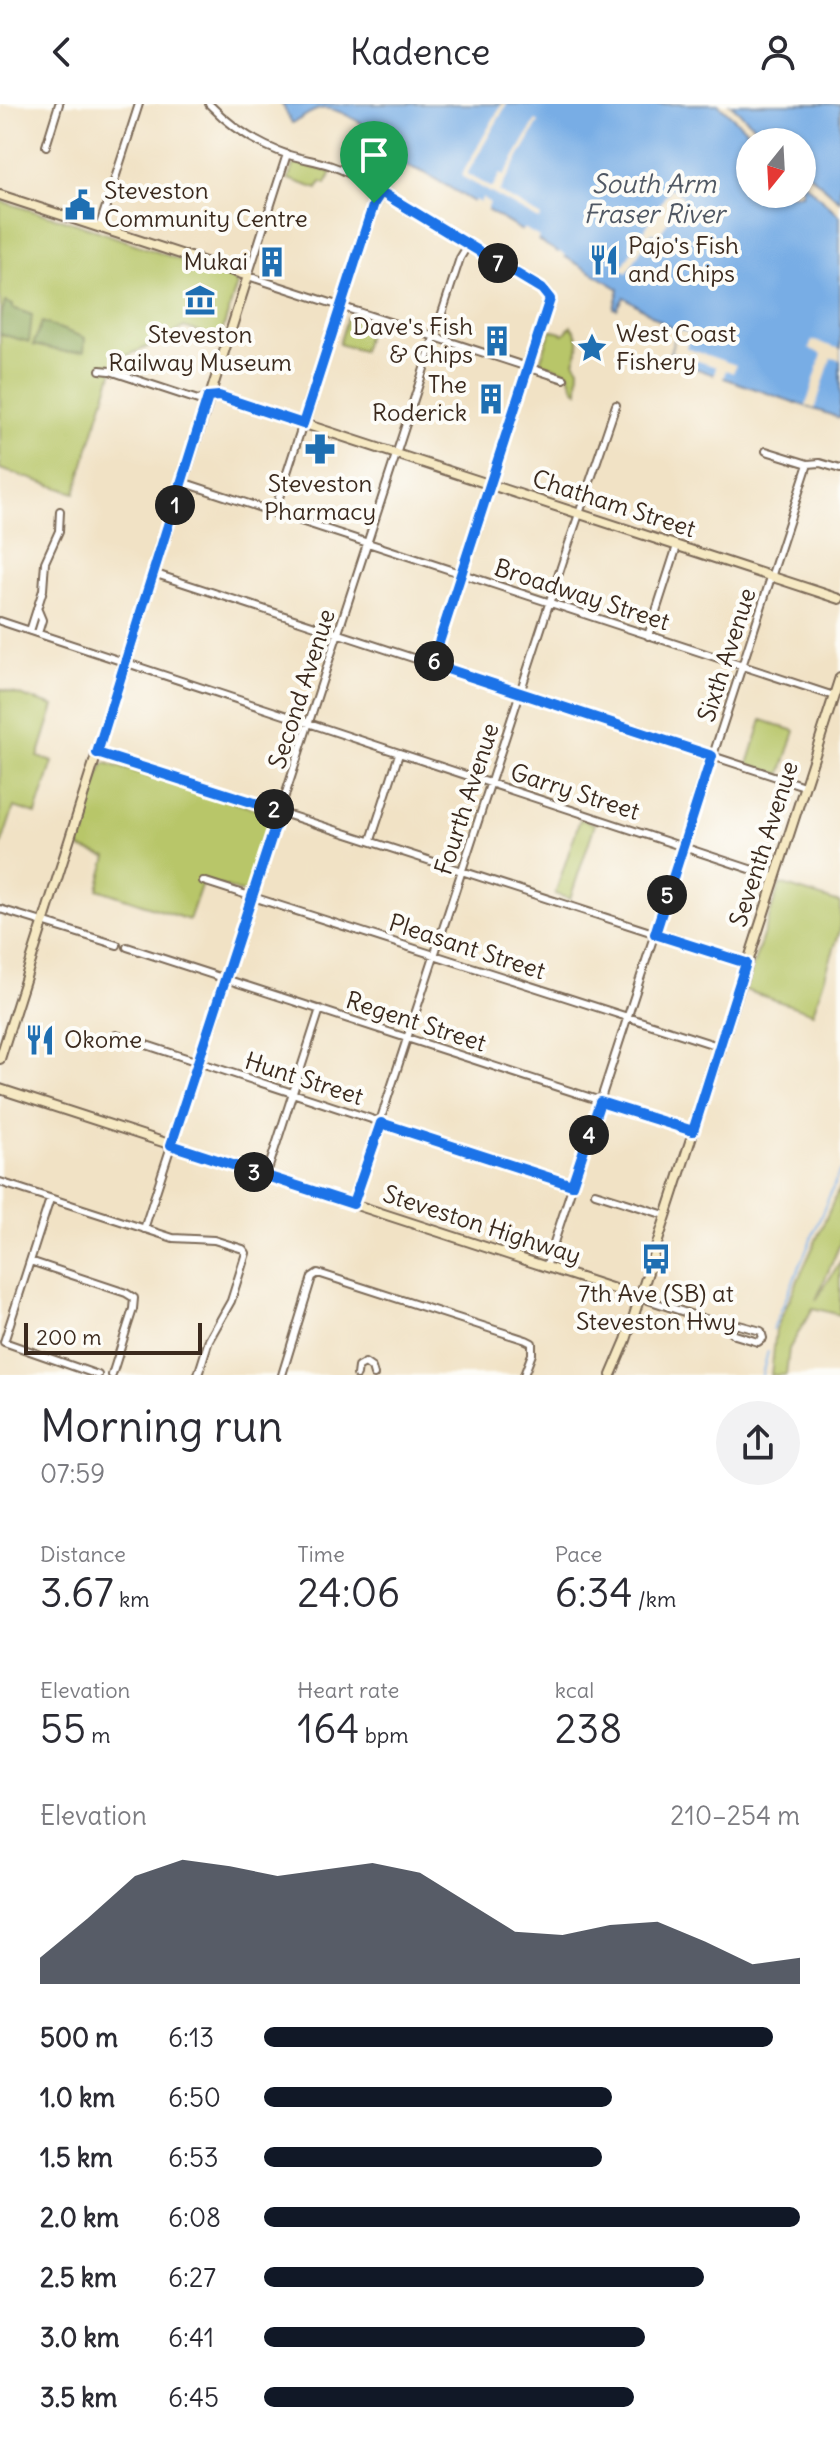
<!DOCTYPE html>
<meta charset="utf-8">
<style>
body{margin:0;font-family:Delius,sans-serif;background:#f2f2f3;color:#2b2b33;height:100vh;display:flex;flex-direction:column;font-size:30px;white-space:nowrap}
*{box-sizing:border-box;margin:0}
p{font-size:26px;color:#7c7c81}
.icon{flex:none;width:44px;height:44px;fill:none;stroke:currentColor;stroke-width:2;stroke-linecap:round;stroke-linejoin:round}
.map{position:relative;height:1271px;overflow:hidden}
.panel{display:flex;flex-direction:column;background:#fff;flex:1}
.panel>*{flex:none}
.needle{width:52px;rotate:198deg}
.buttons{position:absolute;left:736px;top:24px;display:grid;gap:16px}
.buttons a{display:grid;place-items:center;width:80px;height:80px;border-radius:50%;background:#fff;box-shadow:0 2px 6px #0004;font-size:40px}
.scale{position:absolute;left:24px;bottom:20px;width:178px;box-sizing:border-box;padding-left:8px;border:4px solid #3b2a1e;border-top:0;font-size:22px;line-height:28px;white-space:nowrap;color:#3b2a1e;-webkit-text-stroke:6px #fdfcf7;paint-order:stroke}
.pin{position:absolute;display:grid;place-items:center;width:68px;height:68px;color:#fff;margin:-82px -34px;border-radius:50% 50% 50% 0;rotate:-45deg;box-shadow:0 0 8px #0007}
.pin .icon{rotate:45deg}
.km{position:absolute;width:40px;height:40px;margin:-20px;border-radius:50%;background:#222;color:#fff;font-size:22px;line-height:40px;text-align:center}
.round{display:grid;place-items:center;flex:none;width:84px;height:84px;border-radius:42px;background:#f2f2f3}
.summary{display:flex;align-items:center;justify-content:space-between;height:136px;padding:0 40px}
h1{font-size:44px;font-weight:600;line-height:60px}
.stats{display:grid;grid-template-columns:repeat(3,1fr);gap:12px;height:136px;padding:8px 40px}
.stats div{display:grid;align-content:center}
.stats b{font-size:40px;font-weight:600}
.stats small{font-size:22px;font-weight:400}
.stats p{font-size:22px}
.chart{height:224px;padding:16px 40px}
.chart p{display:flex;justify-content:space-between}
.chart svg{width:100%;height:144px;margin-top:8px;fill:#111827;opacity:.7}
ul{padding:0 40px;list-style:none;font-size:26px}
li{display:grid;grid-template-columns:128px 96px 1fr;align-items:center;height:60px}
li i{height:20px;border-radius:10px;background:#111827}
header{display:flex;justify-content:space-between;align-items:center;height:104px;padding:0 40px;background:#fff;font-size:36px;font-weight:600}
.map>svg:first-child{display:block}
.green{fill:#b8c669;stroke:#7a7844;stroke-width:2}
.forest{fill:#92ab5d;stroke:#666a3e;stroke-width:2}
.water{fill:#78ade5;stroke:#5a6c82;stroke-width:2}
.pier{fill:#f1e2c5}
.lines{fill:none;stroke-linecap:round;stroke-linejoin:round}
.stream{stroke:#78ade5;stroke-width:2}
.street-casing{stroke:#7b6a58;stroke-width:10}
.secondary-casing{stroke:#7b6a58;stroke-width:12}
.street{stroke:#fff;stroke-width:6}
.secondary{stroke:#f6e9c3;stroke-width:8}
.route-casing{stroke:#fff;stroke-width:16}
.route{stroke:#1a73e8;stroke-width:10}
.labels{text-anchor:middle;stroke-width:8;stroke-linejoin:round;paint-order:stroke}
.poi-label{font-size:24px;fill:#3b2a1e;stroke:#fdfcf7;text-anchor:start}
.street-label{font-size:24px;fill:#3b2a1e;stroke:#fdfcf7}
.water-label{font-size:26px;font-style:italic;fill:#505864;stroke:#fdfcf7}
</style>
<header><svg class="icon" aria-label="back" viewBox="0 0 24 24"><path d="M15 5l-7 7 7 7"/></svg>Kadence<svg class="icon" aria-label="person" viewBox="0 0 24 24"><circle cx="12" cy="8" r="4"/><path d="M4 21q1-7 8-7t8 7"/></svg></header>
<div class="map">
<svg width="840" height="1271" viewBox="0 0 840 1271">
<rect width="100%" height="100%" fill="#fdfcf7"/>
<filter id="ink" filterUnits="userSpaceOnUse"><feTurbulence type="fractalNoise" baseFrequency=".0125" numOctaves="2"/><feDisplacementMap in="SourceGraphic" scale="16" xChannelSelector="R" yChannelSelector="G"/><feConvolveMatrix kernelMatrix="1 2 1 2 8 2 1 2 1" color-interpolation-filters="sRGB"/></filter>
<filter id="wash" filterUnits="userSpaceOnUse"><feTurbulence type="fractalNoise" baseFrequency=".006" numOctaves="4" result="noise"/><feDisplacementMap in="SourceGraphic" scale="32" xChannelSelector="R" yChannelSelector="G"/><feGaussianBlur stdDeviation="1.8" result="paint"/><feColorMatrix in="noise" values="0 0 0 0 0 0 0 0 0 0 0 0 0 0 0 0 0 1.4 0 .05"/><feComposite in="paint" operator="in"/></filter>
<g filter="url(#wash)">
<rect width="100%" height="100%" fill="#f1e2c5"/>
<path class="green" d="M294,61L297,60L332,68L326,80L321,78L318,85L288,75Z
M0,97L84,122L231,174L237,180L220,235L184,223L162,237L116,256L75,389L0,365Z
M347,214L371,221L362,247L339,240Z
M571,222C581,234 580,244 574,257L579,264L578,287L574,284L568,268L540,258L551,226L564,230Z
M0,585L54,602L38,653L53,658L36,710L14,703L0,745Z
M762,616L795,627L781,670L748,660Z
M106,659L269,709L271,715L247,790L203,776L189,816L98,785L107,753L77,743L102,662Z
M580,715L595,720L570,795L555,790Z
M780,780L840,799V826L813,909L745,886Z
M840,1083V1140L816,1196L840,1158V1211L813,1204L789,1245L786,1271H771L776,1225Z"/>
<path class="forest" d="M5,198L13,201V204L32,211L29,238L0,230V215Z
M42,218L85,234L84,247L65,248L33,241Z"/>
<path class="water" d="M282,0H718L760,38H750V90H802V77L840,112V314L668,255L677,228L624,193L617,205L614,204L619,185L425,69L408,62L401,66L389,63L393,52L394,40C375,29 340,1 320,5C310,7 302,15 292,19Z
M730,0H840V97L802,64V38H773Z"/>
<path class="pier" d="M502,0H507L467,70L492,84L500,70L504,72L536,16L539,18L499,88L541,113L539,116L461,72Z
M443,81L473,99L475,96L480,99L482,94L490,99L486,108L521,128L524,124L539,133L537,137L558,149L560,148L565,151L564,154L610,180L608,183L441,83Z
M670,84L683,92L659,132L652,128L627,169L621,165Z
M678,225L691,230L686,244L736,261L733,269L726,266L722,277L713,275L716,263L683,252L679,263L671,260L675,250L671,248Z
M812,236L840,245V256L831,254L815,305L806,302L822,250L809,245Z"/>
<g class="lines">
<path class="stream" d="M773,1225L840,1067
M762,1271L768,1247"/>
</g>
</g>
<g filter="url(#ink)">
<g class="lines">
<g class="street-casing">
<path id="street" d="M209,0C231,23 259,41 289,51C310,57 331,59 350,70L542,185L550,195L432,560
M46,42L59,0
M287,50L248,172L564,275
M99,124L139,0
M100,266L110,267L198,296L208,293
M766,347L808,360L820,359L840,365
M182,378L834,592
M274,409L374,99L381,88
M153,469L804,682
M37,504L42,516L38,529
M0,517L774,773
M30,527L43,486L45,458L59,427L60,407
M648,532L677,442
M97,649L746,859
M371,736L399,650
M203,777L721,943
M0,805L117,841
M127,843L693,1027
M116,931L572,1081
M266,1072L320,905
M0,1078L173,1134L214,1136L243,1145L246,1149L231,1197L209,1236L198,1271
M595,1089L665,1111
M50,1095L4,1238L98,1271
M353,1100L563,457L616,301
M144,1125L460,154L468,141
M30,1157L126,1189L134,1194L133,1205L112,1271
M546,1163L808,360
M639,1193L723,1221H739L761,1227L763,1234L758,1238L735,1231L723,1221
M282,1271L312,1173L318,1169L526,1236L532,1239V1250L524,1271
M357,1271L358,1263L365,1259L372,1264L374,1271"/>
</g>
<g class="secondary-casing">
<path id="secondary" d="M0,91L248,172L0,955
M208,293L219,292L840,495
M0,985L639,1193
M611,1271L626,1236L840,573"/>
</g>
<use href="#street" class="street"/>
<use href="#secondary" class="secondary"/>
</g>
</g>
<g class="lines" filter="url(#ink)">
<g class="route-casing">
<path id="route" d="M381,88L542,185L550,195L432,560L712,652L655,830L746,859L693,1027L600,998L572,1081L381,1019L353,1100L171,1041L280,707L97,649L208,293L219,292L303,320L374,99Z"/>
</g>
<use href="#route" class="route"/>
</g>
<defs>
<g id="civic-bare" transform="scale(2.4)"><path d="M-.6-6.5H3V-4.5H.6V-3L4-1V1h2V6H-6V1h2V-1L-.6-3ZM-1.2 2.5V6h2.4V2.5Z" fill="#1f6fb2" stroke="#fdfcf7" stroke-width="2.5" paint-order="stroke"/></g>
<g id="restaurant-bare" transform="scale(2.4)"><path d="M-5-6h1v4h1v-4h1v4h1v-4h1v5L-1.5 .5V6h-2V.5L-5-1ZM5-6V6H3V1.5H1.5Q1.5-4 5-6Z" fill="#1f6fb2" stroke="#fdfcf7" stroke-width="2.5" paint-order="stroke"/></g>
<g id="building-bare" transform="scale(2.4)"><path d="M-4-6H4V6H1V3H-1V6H-4ZM-2.5-4.3h1.7v1.8h-1.7ZM.8-4.3h1.7v1.8H.8ZM-2.5-1h1.7V.8h-1.7ZM.8-1h1.7V.8H.8Z" fill="#1f6fb2" stroke="#fdfcf7" stroke-width="2.5" paint-order="stroke"/></g>
<g id="museum-bare" transform="scale(2.4)"><path d="M0-6L6-3V-2H-6V-3ZM-5-1h2V3h-2ZM-1-1h2V3h-2ZM3-1h2V3H3ZM-6 4H6V6H-6Z" fill="#1f6fb2" stroke="#fdfcf7" stroke-width="2.5" paint-order="stroke"/></g>
<g id="sight-bare" transform="scale(2.4)"><path d="M0-6L1.8-2.2L6-1.7L2.9 1.2L3.7 5.4L0 3.3L-3.7 5.4L-2.9 1.2L-6-1.7L-1.8-2.2Z" fill="#1f6fb2" stroke="#fdfcf7" stroke-width="2.5" paint-order="stroke"/></g>
<g id="pharmacy-bare" transform="scale(2.4)"><path d="M-2-6h4v4h4v4h-4v4h-4v-4h-4v-4h4Z" fill="#1f6fb2" stroke="#fdfcf7" stroke-width="2.5" paint-order="stroke"/></g>
<g id="bus-bare" transform="scale(2.4)"><path d="M-5-6H5V4H4V6H2V4H-2V6H-4V4H-5ZM-3.5-4V0h7V-4ZM-3.5 1.2v1.5H-2V1.2ZM2 1.2v1.5H3.5V1.2Z" fill="#1f6fb2" stroke="#fdfcf7" stroke-width="2.5" paint-order="stroke"/></g>
</defs>
<g fill-rule="evenodd">
<use href="#civic-bare" x="80" y="101"/>
<use href="#restaurant-bare" x="604" y="156"/>
<use href="#building-bare" x="272" y="158"/>
<use href="#museum-bare" x="200" y="196"/>
<use href="#building-bare" x="497" y="237"/>
<use href="#sight-bare" x="592" y="244"/>
<use href="#building-bare" x="491" y="295"/>
<use href="#pharmacy-bare" x="320" y="345"/>
<use href="#restaurant-bare" x="40" y="936"/>
<use href="#bus-bare" x="656" y="1155"/>
</g>
<g class="labels">
<g class="poi-label">
<text x="104" y="95">Steveston<tspan x="104" dy="28">Community Centre</tspan></text>
<text x="628" y="150">Pajo's Fish<tspan x="628" dy="28">and Chips</tspan></text>
<text x="248" y="166" text-anchor="end">Mukai</text>
<text x="473" y="231" text-anchor="end">Dave's Fish<tspan x="473" dy="28">&amp; Chips</tspan></text>
<text x="616" y="238">West Coast<tspan x="616" dy="28">Fishery</tspan></text>
<text x="200" y="239" text-anchor="middle">Steveston<tspan x="200" dy="28">Railway Museum</tspan></text>
<text x="467" y="289" text-anchor="end">The<tspan x="467" dy="28">Roderick</tspan></text>
<text x="320" y="388" text-anchor="middle">Steveston<tspan x="320" dy="28">Pharmacy</tspan></text>
<text x="64" y="944">Okome</text>
<text x="656" y="1198" text-anchor="middle">7th Ave (SB) at<tspan x="656" dy="28">Steveston Hwy</tspan></text>
</g>
<g class="street-label">
<text transform="translate(614 400) rotate(18)" y="8">Chatham Street</text>
<text transform="translate(582 491) rotate(18)" y="8">Broadway Street</text>
<text transform="translate(727 551) rotate(-72)" y="8">Sixth Avenue</text>
<text transform="translate(302 585) rotate(-72)" y="8">Second Avenue</text>
<text transform="translate(575 688) rotate(18)" y="8">Garry Street</text>
<text transform="translate(467 695) rotate(-72)" y="8">Fourth Avenue</text>
<text transform="translate(764 740) rotate(-72)" y="8">Seventh Avenue</text>
<text transform="translate(467 843) rotate(18)" y="8">Pleasant Street</text>
<text transform="translate(416 918) rotate(18)" y="8">Regent Street</text>
<text transform="translate(304 975) rotate(18)" y="8">Hunt Street</text>
<text transform="translate(482 1121) rotate(18)" y="8">Steveston Highway</text>
</g>
<g class="water-label">
<text x="654" y="89">South Arm<tspan x="654" dy="30">Fraser River</tspan></text>
</g>
</g>
</svg>
<div class="buttons">
<a><svg class="needle" viewBox="-14 -14 28 28"><path d="M0-13l5 13h-10z" fill="#e53935"/><path d="M0 13l5-13h-10z" fill="#7c7c81"/></svg></a>
</div>
<div class="scale">200 m</div>
<div class="pin" style="left:374px;top:99px;background:#1e9e55"><svg class="icon" aria-label="arrive" viewBox="0 0 24 24"><path d="M6 21V4h12l-3 4 3 4H6"/></svg></div>
<b class="km" style="left:175px;top:401px">1</b>
<b class="km" style="left:274px;top:705px">2</b>
<b class="km" style="left:254px;top:1068px">3</b>
<b class="km" style="left:589px;top:1031px">4</b>
<b class="km" style="left:667px;top:791px">5</b>
<b class="km" style="left:434px;top:557px">6</b>
<b class="km" style="left:498px;top:159px">7</b>
</div>
<section class="panel">
<div class="summary"><div><h1>Morning run</h1><p>07:59</p></div><a class="round"><svg class="icon" aria-label="share" viewBox="0 0 24 24"><path d="M12 15V3M7 8l5-5 5 5M5 13v7h14v-7"/></svg></a></div>
<div class="stats">
<div><p>Distance</p><b>3.67<small> km</small></b></div>
<div><p>Time</p><b>24:06</b></div>
<div><p>Pace</p><b>6:34<small> /km</small></b></div>
</div>
<div class="stats">
<div><p>Elevation</p><b>55<small> m</small></b></div>
<div><p>Heart rate</p><b>164<small> bpm</small></b></div>
<div><p>kcal</p><b>238</b></div>
</div>
<div class="chart"><p><span>Elevation</span>210–254 m</p>
<svg viewBox="0 0 160 44" preserveAspectRatio="none"><path d="M0 44V36L10 24L20 11L30 6L40 8L50 11L60 9L70 7L80 10L90 19L100 28L110 29L120 26L130 25L140 31L150 38L160 36V44z"/></svg>
</div>
<ul>
<li><b>500 m</b>6:13<i style="width:95%"></i></li>
<li><b>1.0 km</b>6:50<i style="width:65%"></i></li>
<li><b>1.5 km</b>6:53<i style="width:63%"></i></li>
<li><b>2.0 km</b>6:08<i style="width:100%"></i></li>
<li><b>2.5 km</b>6:27<i style="width:82%"></i></li>
<li><b>3.0 km</b>6:41<i style="width:71%"></i></li>
<li><b>3.5 km</b>6:45<i style="width:69%"></i></li>
</ul>
</section>
